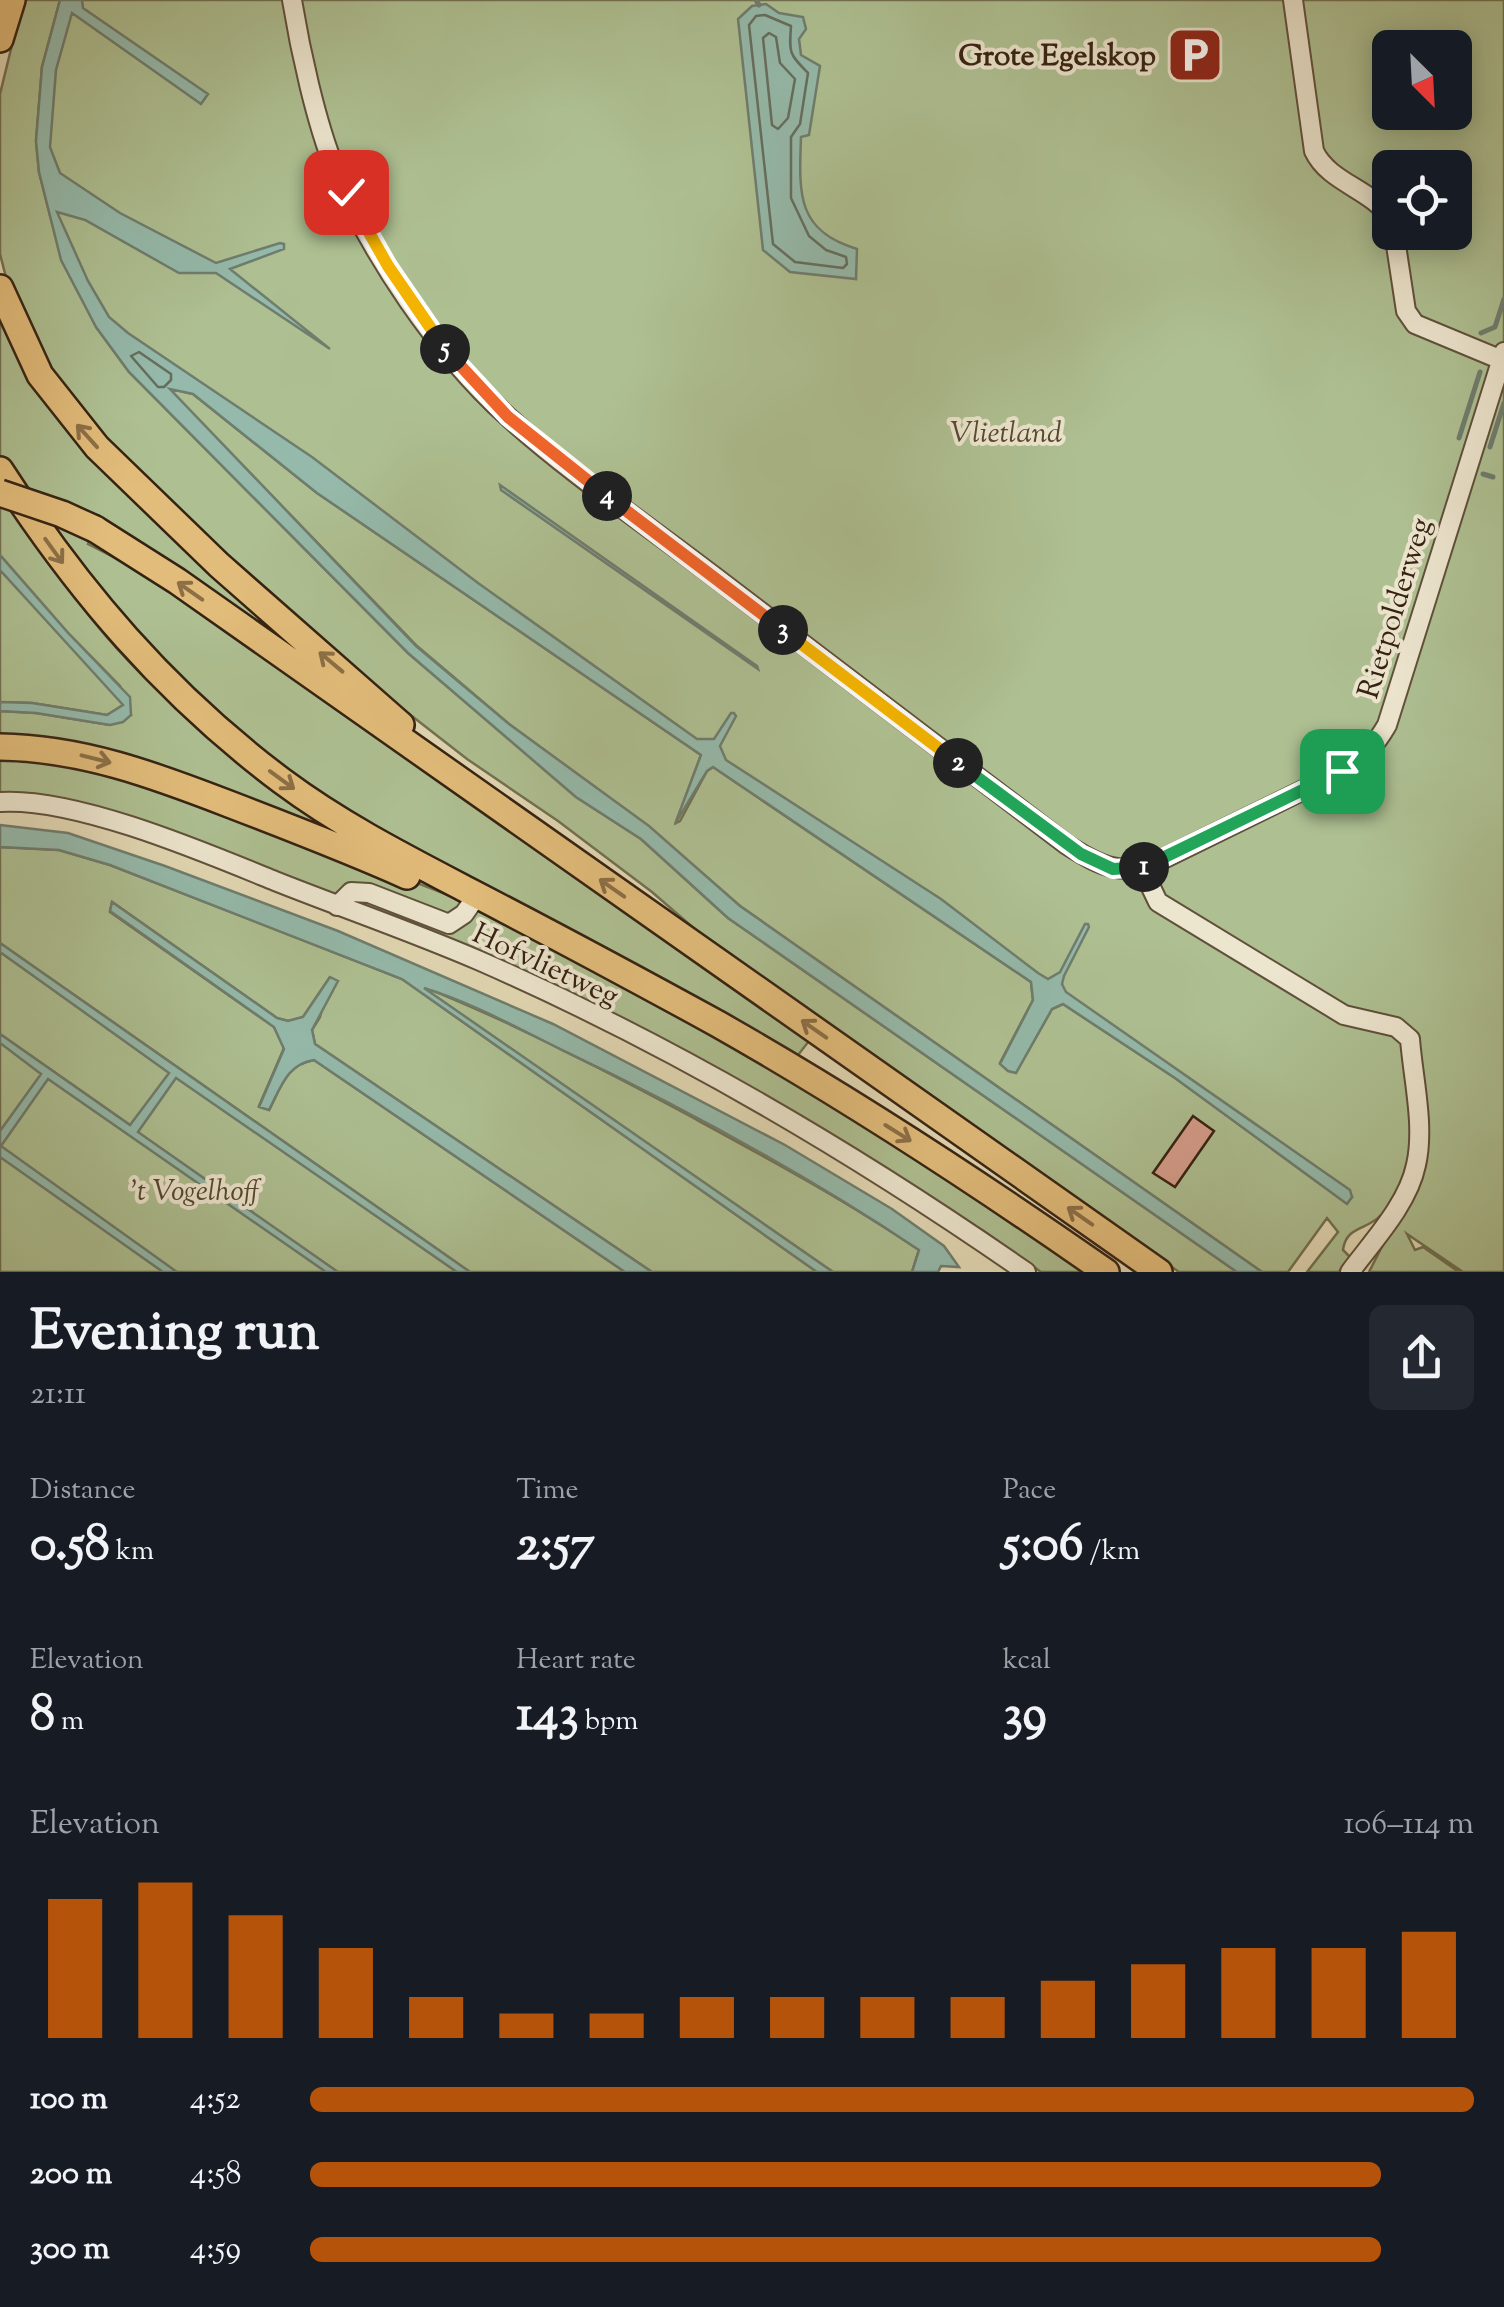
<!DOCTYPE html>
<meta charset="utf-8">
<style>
body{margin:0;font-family:"Sorts Mill Goudy",serif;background:#242831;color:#f1f3f6;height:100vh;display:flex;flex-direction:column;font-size:38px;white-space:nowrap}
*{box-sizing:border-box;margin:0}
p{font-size:32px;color:#9ea1a6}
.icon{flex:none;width:55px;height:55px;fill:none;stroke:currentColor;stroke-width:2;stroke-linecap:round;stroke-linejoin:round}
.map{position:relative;height:1272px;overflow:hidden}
.sheet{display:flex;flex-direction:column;background:#171b24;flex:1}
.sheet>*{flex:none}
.needle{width:65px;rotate:156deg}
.buttons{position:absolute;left:1372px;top:30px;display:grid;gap:20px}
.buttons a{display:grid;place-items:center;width:100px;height:100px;border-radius:15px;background:#171b24;box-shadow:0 5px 25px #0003;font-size:50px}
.pin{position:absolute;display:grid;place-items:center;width:85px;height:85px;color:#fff;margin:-42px;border-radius:20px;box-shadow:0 5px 15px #0006}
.km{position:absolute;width:50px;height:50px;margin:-25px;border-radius:50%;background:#222;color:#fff;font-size:28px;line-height:50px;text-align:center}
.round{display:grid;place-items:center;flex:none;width:105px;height:105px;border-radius:15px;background:#242831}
.overview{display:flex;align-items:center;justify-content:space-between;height:170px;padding:0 30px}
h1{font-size:55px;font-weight:700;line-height:75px}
.figures{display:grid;grid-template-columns:repeat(3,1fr);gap:15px;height:170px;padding:10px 30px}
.figures div{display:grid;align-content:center}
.figures b{font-size:50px;font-weight:700}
.figures small{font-size:28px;font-weight:400}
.figures p{font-size:28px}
.chart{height:280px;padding:20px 30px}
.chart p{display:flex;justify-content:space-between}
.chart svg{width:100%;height:180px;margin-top:10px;stroke:#b45309;stroke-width:6}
ul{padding:0 30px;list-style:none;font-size:32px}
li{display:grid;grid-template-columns:160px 120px 1fr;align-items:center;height:75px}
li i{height:25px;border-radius:12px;background:#b45309}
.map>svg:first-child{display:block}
.green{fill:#aec092;stroke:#727152;stroke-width:2.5;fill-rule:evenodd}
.water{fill:#95baab;stroke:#6f7d6e;stroke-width:2.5}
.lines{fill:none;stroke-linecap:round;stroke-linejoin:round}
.shore{stroke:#656e5e;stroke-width:2.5}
.stream{stroke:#6f7d6e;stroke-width:5}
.building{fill:#d69e8c;stroke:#352212;stroke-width:2.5}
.minor-casing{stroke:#60503b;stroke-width:22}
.highway-casing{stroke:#352212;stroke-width:30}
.minor{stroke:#ede6cf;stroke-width:18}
.highway{stroke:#e2bc7a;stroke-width:25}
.highway-bridge-casing{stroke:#352212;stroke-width:30;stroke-linecap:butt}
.highway-bridge{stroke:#e2bc7a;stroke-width:25}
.oneway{stroke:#8c6f46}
.split-1-casing{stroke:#fff;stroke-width:20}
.split-2-casing{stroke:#fff;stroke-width:20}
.split-3-casing{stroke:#fff;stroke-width:20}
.split-4-casing{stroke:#fff;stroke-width:20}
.split-5-casing{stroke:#fff;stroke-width:20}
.split-6-casing{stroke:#fff;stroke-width:20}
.split-1{stroke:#22a559;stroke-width:12}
.split-2{stroke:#22a559;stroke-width:12}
.split-3{stroke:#f5b400;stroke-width:12}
.split-4{stroke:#f0652b;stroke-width:12}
.split-5{stroke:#f0652b;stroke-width:12}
.split-6{stroke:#f5b400;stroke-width:12}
.labels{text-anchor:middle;stroke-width:8;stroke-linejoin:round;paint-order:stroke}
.poi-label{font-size:30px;font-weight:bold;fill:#352212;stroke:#ede6cf;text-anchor:end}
.park-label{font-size:30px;font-style:italic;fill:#534a32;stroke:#ede6cf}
.street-label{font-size:30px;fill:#352212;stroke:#ede6cf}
</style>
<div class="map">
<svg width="1504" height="1272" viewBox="0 0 1504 1272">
<rect width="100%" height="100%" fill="#e3d9b5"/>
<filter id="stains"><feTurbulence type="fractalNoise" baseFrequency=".002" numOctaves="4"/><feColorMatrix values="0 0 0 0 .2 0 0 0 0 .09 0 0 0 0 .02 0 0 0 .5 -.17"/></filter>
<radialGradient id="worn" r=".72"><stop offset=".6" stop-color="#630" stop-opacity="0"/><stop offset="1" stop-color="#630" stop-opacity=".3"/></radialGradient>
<path class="green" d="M23,0H60L42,67L36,141L39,172L50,215L96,327L129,372L408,653L576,797L641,839L728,918L1237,1272H1179L832,1030L704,937L652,892L558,821L467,759L340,660L159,502L38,357L8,285L0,254V94Z
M67,0H1504V1272H1463L1407,1234L1415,1250L1423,1247L1459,1272H1369L1393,1225L1380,1216C1367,1230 1346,1226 1343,1250L1350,1257L1339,1272H1307L1338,1232L1327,1218L1288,1272H1262L740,906L649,827L509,724L417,646L168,388L193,394L317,493L701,755L676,823L680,821L707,771L713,767L1031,982L1033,1000L1000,1063L1016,1072L1052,1009L1063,1004L1175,1078L1347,1203L1352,1197L116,338C101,311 82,285 70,257C32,170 42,88 67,0ZM1390,48H1455V112H1390ZM1390,168H1455V232H1390Z
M0,299L41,387L369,698L95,529L88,544L150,576L812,1037L795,1059L353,821L196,703L39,522L0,457Z
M0,489C51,567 106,649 179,708C244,761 315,809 382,859L0,742V711L36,713L110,725L131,715L120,686L69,634L0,555Z
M0,570L119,698L123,705L107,715L32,703L0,702Z
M0,757L90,768L215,804L471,904L493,919L674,1009L921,1160L1086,1272H1041L985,1232L834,1137L659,1037L471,951L235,856L91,805L0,795Z
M0,847L59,850L110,865L402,979L817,1272H652L315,1044L312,1030L320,1017L330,977L303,1017L288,1021L277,1018L112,902L110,912L274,1027L284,1048L259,1106L269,1110C281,1087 287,1064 314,1060L625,1272H470L0,943Z
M0,952L457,1272H0V1041L130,1125L0,1034Z
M419,985C512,1022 600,1068 688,1115C767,1158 845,1200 919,1250L912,1272H833Z"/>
<path class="water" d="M60,0H82L83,8L208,94L201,104L72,13L56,70L50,147L60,173L120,213L216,263L280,243L284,244V249L230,269L330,349L216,273H179L85,220L57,212L88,281L109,317L128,333L312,457L478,583L697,739H714L731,713H734L736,716L720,746L726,760L941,899L1038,973L1048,979L1060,972L1085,924H1088L1089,927L1064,976L1062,984L1066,992L1350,1190L1352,1197L1347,1204L1175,1078L1063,1004L1052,1009L1016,1073L1008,1071L1000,1064L1033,1000L1031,982L713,767L707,771L675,824L701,755L317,493L193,394L170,389L416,646L509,724L649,826L740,906L1262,1272H1237L728,918L641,839L576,797L408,653L129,372L96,327L61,260L39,172L36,141L42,67Z
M766,4L779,13L803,17L806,29L799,39L801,55L820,66L809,135L801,137C799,193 796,231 857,249L856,279L790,272L763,250L738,19L752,6Z
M500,485L757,666L758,669L501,490Z
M0,555L69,634L130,697L131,715L123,722L110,725L36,713L0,711V702L32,703L107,715L123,705L0,570Z
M0,825L68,833L165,866L338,931L553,1024L785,1145L892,1209L944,1246L959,1267L941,1266L938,1272H912L919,1250C807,1175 686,1109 564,1051C519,1029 473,1003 424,988L833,1272H817L402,979L110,865L59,850L0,847Z
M112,902L277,1018L288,1021L303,1017L330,977L338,981L312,1030L315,1044L652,1272H625L314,1060C287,1064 281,1087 269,1110L259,1107L284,1049L274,1027L110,911Z
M0,943L470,1272H457L176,1078L138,1132L338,1272H326L48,1079L1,1146L177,1272H163L0,1157V1131L41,1074L0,1043V1034L130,1125L169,1073L0,952Z"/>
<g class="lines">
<path class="shore" d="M765,15L791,26C789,53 789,54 808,73L800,124L791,137V198L809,236L826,250L846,257L847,264L843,268L795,262L773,244L749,25L756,16Z
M769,33L776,37L780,63L795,79L788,118L778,129L772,125L763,38Z
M139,352L171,374V380L164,387H158L131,356Z"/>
<path class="stream" d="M756,0L759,5
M1481,333L1495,327L1504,299
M1459,438L1480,372
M1490,447L1504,403
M1483,474L1493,477"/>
</g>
<path class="building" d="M1193,1116L1214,1131L1175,1187L1153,1173Z"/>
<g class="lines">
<g class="minor-casing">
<path id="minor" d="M292,0C300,49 316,123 335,169C372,256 437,352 507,416C571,474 643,522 711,574C829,665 948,755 1067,845C1102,867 1123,878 1163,859L1342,771C1363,758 1375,746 1387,725L1504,352
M1293,0L1314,151C1329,183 1372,189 1390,218
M1394,232L1406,311L1415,324L1504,361
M0,802C75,797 204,852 275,881C343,908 413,932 480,961C672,1045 855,1153 1026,1272
M1146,867L1148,881L1158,902L1344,1015L1396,1027L1410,1039C1413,1079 1425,1126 1416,1165C1408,1204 1373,1241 1350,1272
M337,906L351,892L369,893L449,924L464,914L471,904"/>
</g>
<g class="highway-casing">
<path id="highway" d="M0,39L12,0
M0,288L40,375L97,447L219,565L401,725
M0,470C78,591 166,694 282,781C341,825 406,858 471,892C554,935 636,979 718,1024C852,1100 980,1184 1106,1272
M95,529L177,581L1159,1272
M0,747C81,748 154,775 229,804C289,827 349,850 407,876"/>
</g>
<use href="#minor" class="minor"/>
<use href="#highway" class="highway"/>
<g class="highway-bridge-casing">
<path id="highway-bridge" d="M0,493L62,514L95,529"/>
</g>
<use href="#highway-bridge" class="highway-bridge"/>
</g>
<defs><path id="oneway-shaft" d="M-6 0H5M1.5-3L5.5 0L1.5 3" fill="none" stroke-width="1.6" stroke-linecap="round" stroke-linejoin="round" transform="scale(2.5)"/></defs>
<g class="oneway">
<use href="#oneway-shaft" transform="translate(87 436) rotate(-132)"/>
<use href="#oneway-shaft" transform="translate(54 551) rotate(54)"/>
<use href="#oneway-shaft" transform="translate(190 591) rotate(-145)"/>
<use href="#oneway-shaft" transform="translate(331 662) rotate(-140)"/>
<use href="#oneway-shaft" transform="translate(96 759) rotate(14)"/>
<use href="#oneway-shaft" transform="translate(282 780) rotate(36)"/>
<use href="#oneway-shaft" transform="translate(612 888) rotate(-145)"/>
<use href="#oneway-shaft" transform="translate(814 1029) rotate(-145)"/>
<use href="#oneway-shaft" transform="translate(898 1133) rotate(32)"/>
<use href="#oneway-shaft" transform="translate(1080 1216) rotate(-145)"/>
</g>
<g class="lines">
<g class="split-1-casing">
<path id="split-1" d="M1144,867L1342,771"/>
</g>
<g class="split-2-casing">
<path id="split-2" d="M958,763L1081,854L1113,869L1144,867"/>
</g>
<g class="split-3-casing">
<path id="split-3" d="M783,630L958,763"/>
</g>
<g class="split-4-casing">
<path id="split-4" d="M607,496L783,630"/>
</g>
<g class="split-5-casing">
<path id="split-5" d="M445,349L508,417L607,496"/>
</g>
<g class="split-6-casing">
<path id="split-6" d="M346,192L388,266L445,349"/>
</g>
<use href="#split-1" class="split-1"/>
<use href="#split-2" class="split-2"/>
<use href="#split-3" class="split-3"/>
<use href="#split-4" class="split-4"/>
<use href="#split-5" class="split-5"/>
<use href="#split-6" class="split-6"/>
</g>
<defs>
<g id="parking-square" transform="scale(2.875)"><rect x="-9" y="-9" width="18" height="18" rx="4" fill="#8f2418" stroke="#ede6cf"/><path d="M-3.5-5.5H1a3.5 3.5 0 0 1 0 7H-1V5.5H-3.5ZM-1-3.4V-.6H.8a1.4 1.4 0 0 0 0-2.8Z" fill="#fff"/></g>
</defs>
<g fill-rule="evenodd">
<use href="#parking-square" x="1195" y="55"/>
</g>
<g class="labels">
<g class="poi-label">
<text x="1156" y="65">Grote Egelskop</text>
</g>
<g class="park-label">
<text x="1006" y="442">Vlietland</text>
<text x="195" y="1200">'t Vogelhoff</text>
</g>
<g class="street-label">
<text transform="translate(1394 608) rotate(-73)" y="10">Rietpolderweg</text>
<text transform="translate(546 964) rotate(25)" y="10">Hofvlietweg</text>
</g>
</g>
<rect width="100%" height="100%" filter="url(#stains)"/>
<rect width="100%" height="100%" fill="url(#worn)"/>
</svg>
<div class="buttons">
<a><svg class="needle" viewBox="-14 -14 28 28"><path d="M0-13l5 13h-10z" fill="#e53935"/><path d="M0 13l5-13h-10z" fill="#9ea1a6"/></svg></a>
<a><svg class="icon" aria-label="locate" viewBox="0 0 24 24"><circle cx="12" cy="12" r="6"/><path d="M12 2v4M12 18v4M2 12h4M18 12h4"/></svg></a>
</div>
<div class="pin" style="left:1342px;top:771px;background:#1e9e55"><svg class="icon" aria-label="arrive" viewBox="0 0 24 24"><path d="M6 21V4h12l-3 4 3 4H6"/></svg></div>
<div class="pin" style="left:346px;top:192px;background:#d93025"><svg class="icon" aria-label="check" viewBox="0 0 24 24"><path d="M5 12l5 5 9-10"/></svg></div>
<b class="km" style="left:1144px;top:867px">1</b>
<b class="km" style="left:958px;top:763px">2</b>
<b class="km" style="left:783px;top:630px">3</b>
<b class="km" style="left:607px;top:496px">4</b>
<b class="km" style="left:445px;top:349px">5</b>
</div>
<section class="sheet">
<div class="overview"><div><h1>Evening run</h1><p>21:11</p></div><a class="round"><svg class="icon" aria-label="share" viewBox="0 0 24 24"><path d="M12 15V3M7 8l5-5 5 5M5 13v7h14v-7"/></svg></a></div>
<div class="figures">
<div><p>Distance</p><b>0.58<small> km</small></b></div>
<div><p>Time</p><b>2:57</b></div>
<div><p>Pace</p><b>5:06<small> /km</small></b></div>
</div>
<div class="figures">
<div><p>Elevation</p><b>8<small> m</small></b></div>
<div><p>Heart rate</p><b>143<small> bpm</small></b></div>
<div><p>kcal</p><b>39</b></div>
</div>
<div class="chart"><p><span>Elevation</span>106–114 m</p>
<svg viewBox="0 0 160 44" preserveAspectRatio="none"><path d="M5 44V10M15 44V6M25 44V14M35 44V22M45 44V34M55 44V38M65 44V38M75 44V34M85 44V34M95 44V34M105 44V34M115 44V30M125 44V26M135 44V22M145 44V22M155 44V18"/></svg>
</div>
<ul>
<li><b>100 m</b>4:52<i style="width:100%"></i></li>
<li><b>200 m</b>4:58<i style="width:92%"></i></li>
<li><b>300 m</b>4:59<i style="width:92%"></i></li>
</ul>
</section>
